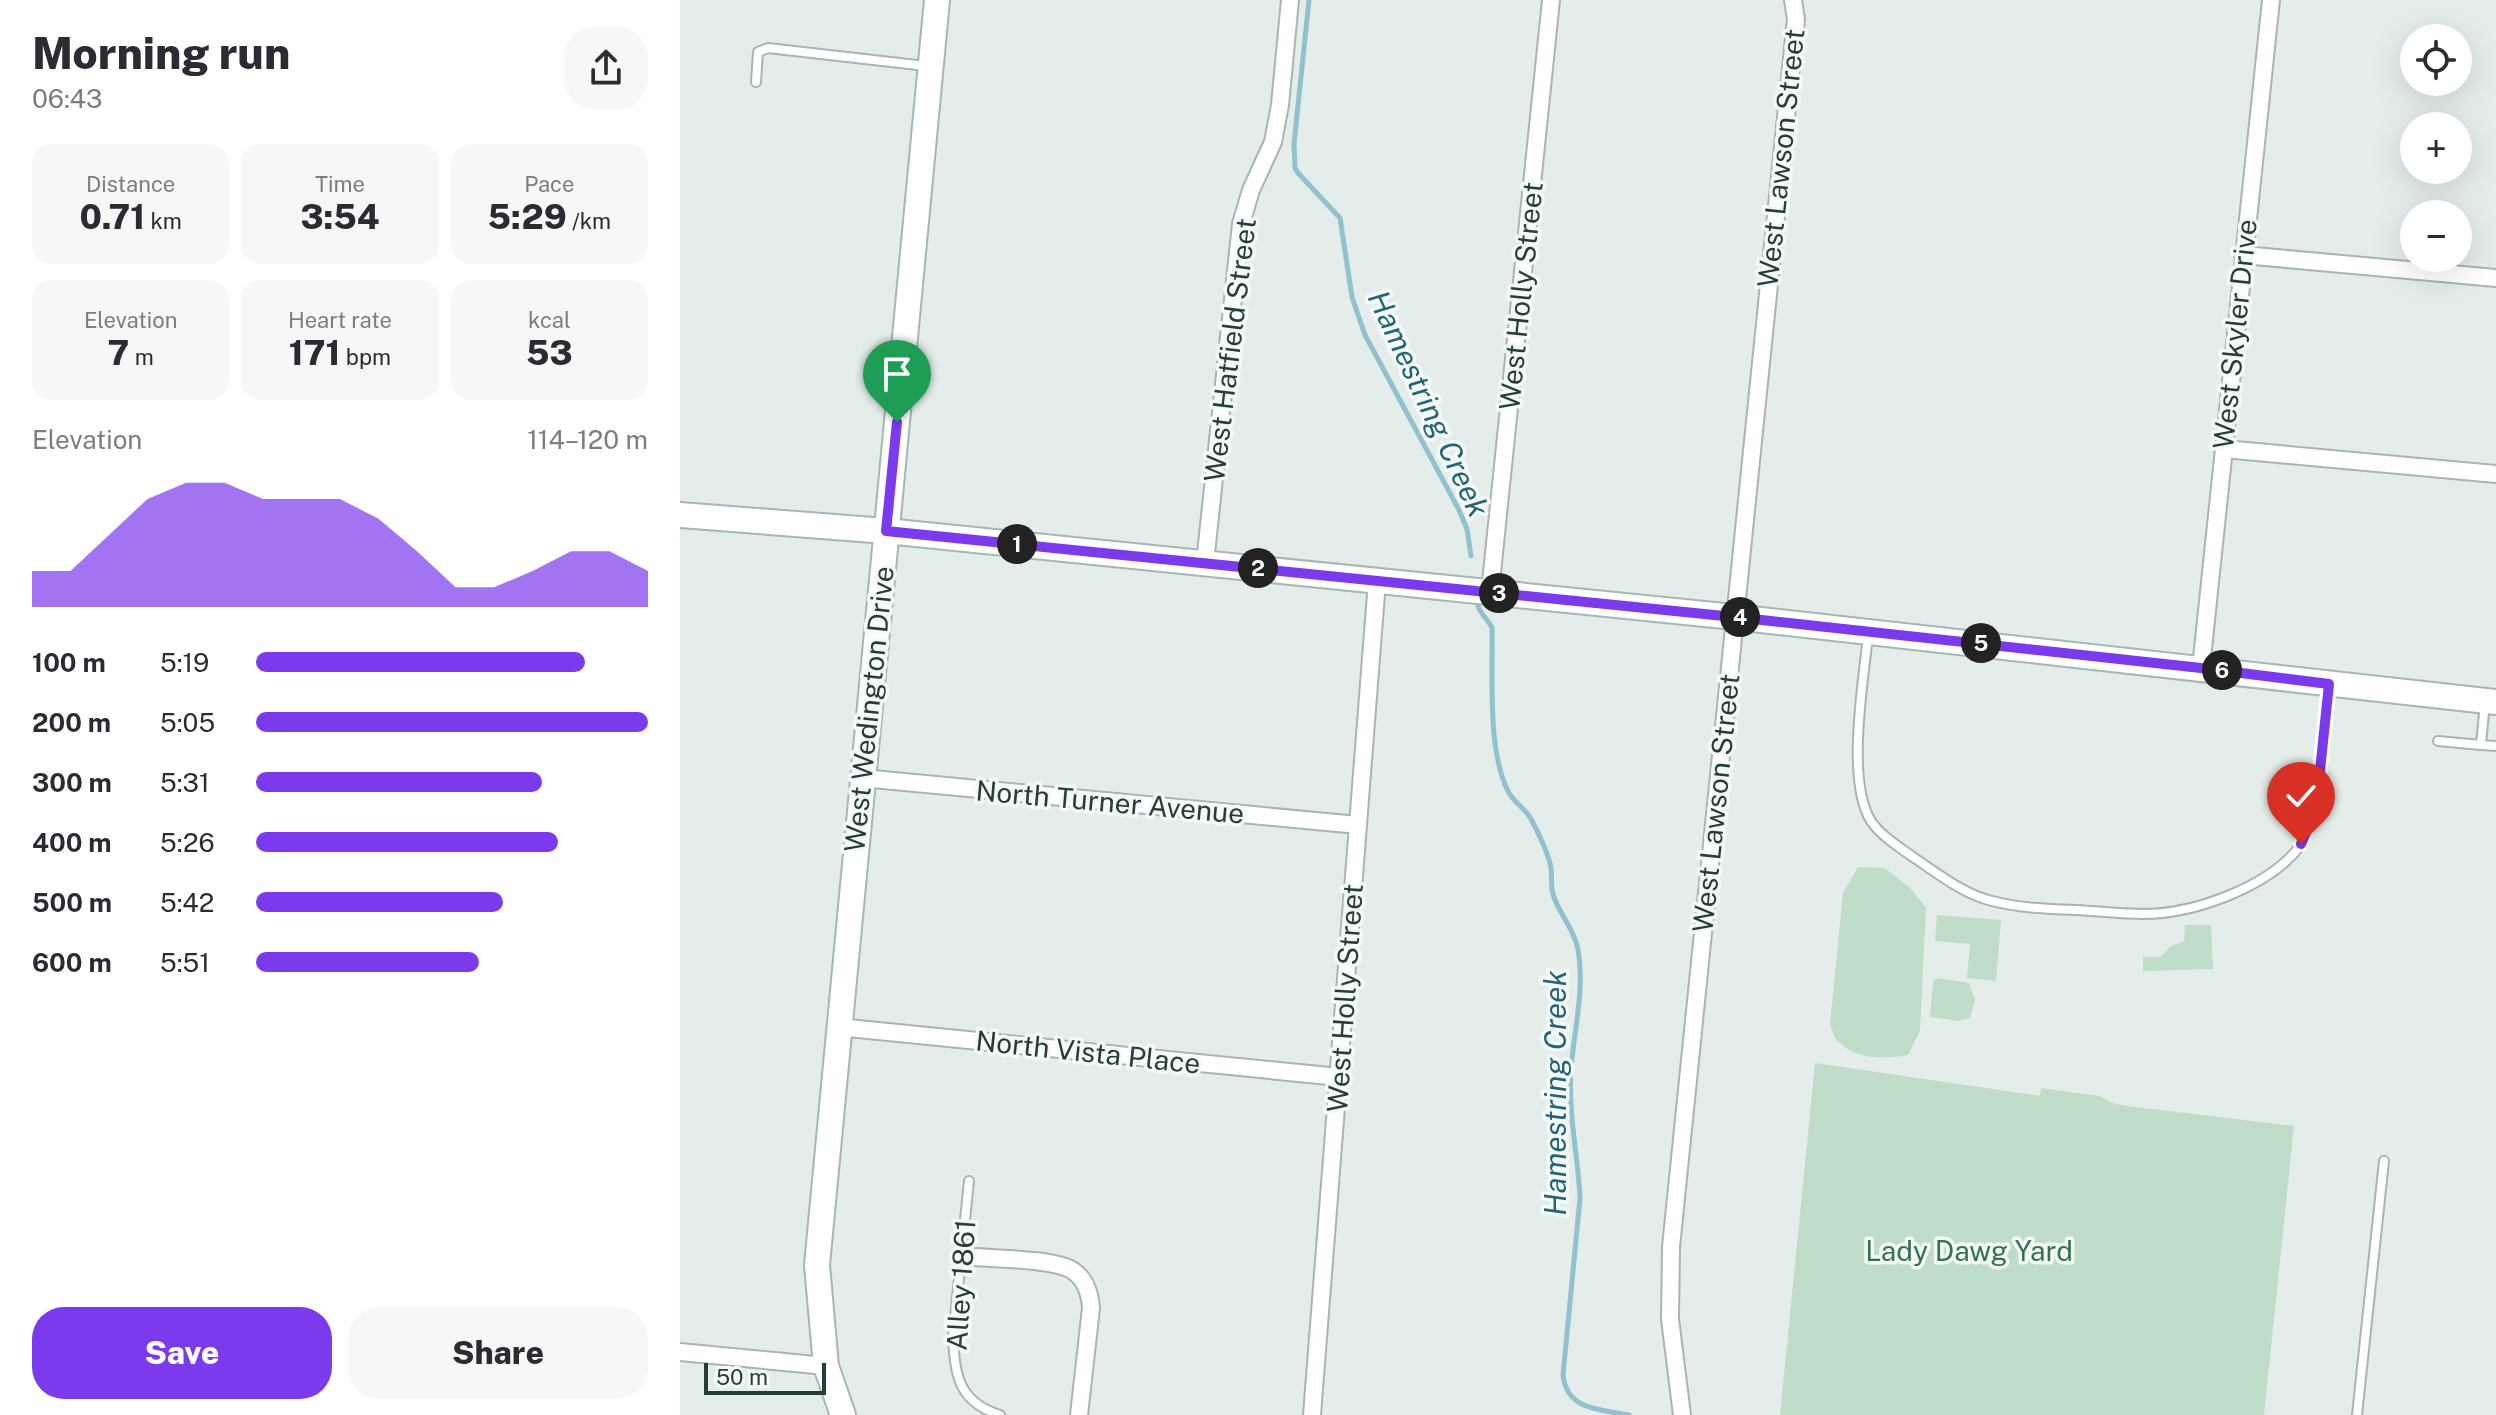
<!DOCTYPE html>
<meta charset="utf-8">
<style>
body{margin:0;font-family:"Public Sans",sans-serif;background:#f7f7f7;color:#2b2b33;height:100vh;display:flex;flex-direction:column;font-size:30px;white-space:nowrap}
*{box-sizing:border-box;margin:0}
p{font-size:26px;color:#7c7c81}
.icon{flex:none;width:44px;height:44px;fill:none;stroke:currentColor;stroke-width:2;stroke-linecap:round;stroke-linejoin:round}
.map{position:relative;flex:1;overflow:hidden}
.details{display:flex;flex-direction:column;background:#fff;width:680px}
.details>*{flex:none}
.tools{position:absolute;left:1720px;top:24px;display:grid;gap:16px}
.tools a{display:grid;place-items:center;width:72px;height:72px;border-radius:50%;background:#fff;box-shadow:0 8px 32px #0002;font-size:40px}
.scale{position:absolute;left:24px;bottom:20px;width:122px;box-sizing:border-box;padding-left:8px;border:4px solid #253e38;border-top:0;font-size:22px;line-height:28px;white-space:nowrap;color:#253e38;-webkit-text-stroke:6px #f5faf8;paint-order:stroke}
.pin{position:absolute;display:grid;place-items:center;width:68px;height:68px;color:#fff;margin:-82px -34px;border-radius:50% 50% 50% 0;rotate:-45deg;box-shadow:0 0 8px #0007}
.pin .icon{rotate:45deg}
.km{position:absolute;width:40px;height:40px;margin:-20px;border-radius:50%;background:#222;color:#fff;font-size:22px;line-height:40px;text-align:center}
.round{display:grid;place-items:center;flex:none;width:84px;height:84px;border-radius:32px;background:#f7f7f7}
.headline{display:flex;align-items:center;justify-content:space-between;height:136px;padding:0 32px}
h1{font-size:44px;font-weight:800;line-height:60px}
.figures{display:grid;grid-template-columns:repeat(3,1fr);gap:12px;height:136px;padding:8px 32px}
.figures div{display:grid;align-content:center;border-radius:20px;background:#f7f7f7;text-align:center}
.figures b{font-size:34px;font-weight:800}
.figures small{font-size:22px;font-weight:400}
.figures p{font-size:22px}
.chart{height:224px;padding:16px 32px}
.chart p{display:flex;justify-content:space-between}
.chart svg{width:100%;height:144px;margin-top:8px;fill:#7c3aed;opacity:.7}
.action{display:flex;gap:16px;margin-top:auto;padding:16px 32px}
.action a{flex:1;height:92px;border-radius:32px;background:#7c3aed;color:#fff;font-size:32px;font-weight:800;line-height:92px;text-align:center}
.action a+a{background:#f7f7f7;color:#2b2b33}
ul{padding:0 32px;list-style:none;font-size:26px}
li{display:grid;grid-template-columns:128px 96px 1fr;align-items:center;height:60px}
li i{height:20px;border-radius:10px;background:#7c3aed}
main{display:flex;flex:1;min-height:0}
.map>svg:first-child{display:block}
.green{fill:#bfddc8}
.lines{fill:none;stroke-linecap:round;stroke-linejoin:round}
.stream{stroke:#91c2ce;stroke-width:5}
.lane-casing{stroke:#a8b5b1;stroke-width:12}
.street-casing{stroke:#a8b5b1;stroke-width:20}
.secondary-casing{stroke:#a4b8b2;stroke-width:28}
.lane{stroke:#fff;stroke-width:8}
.street{stroke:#fff;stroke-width:16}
.secondary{stroke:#fff;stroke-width:24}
.route-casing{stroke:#fff;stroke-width:16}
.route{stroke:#7c3aed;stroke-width:10}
.labels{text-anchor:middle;stroke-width:7;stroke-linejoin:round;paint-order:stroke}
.street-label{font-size:28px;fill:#253e38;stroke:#f5faf8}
.park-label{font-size:28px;fill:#31734d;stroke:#f5faf8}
.water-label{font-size:30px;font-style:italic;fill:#226577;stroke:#f5faf8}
</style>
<main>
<section class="details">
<div class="headline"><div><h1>Morning run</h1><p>06:43</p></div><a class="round"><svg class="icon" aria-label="share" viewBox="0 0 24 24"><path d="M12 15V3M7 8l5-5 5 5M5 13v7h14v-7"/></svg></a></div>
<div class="figures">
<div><p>Distance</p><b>0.71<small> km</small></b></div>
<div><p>Time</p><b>3:54</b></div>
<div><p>Pace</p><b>5:29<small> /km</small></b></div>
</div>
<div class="figures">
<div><p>Elevation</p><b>7<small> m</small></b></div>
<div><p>Heart rate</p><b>171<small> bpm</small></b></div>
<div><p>kcal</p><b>53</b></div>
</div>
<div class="chart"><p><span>Elevation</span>114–120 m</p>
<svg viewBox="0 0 160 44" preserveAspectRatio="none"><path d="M0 44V33L10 33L20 22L30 11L40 6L50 6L60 11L70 11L80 11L90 17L100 27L110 38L120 38L130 33L140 27L150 27L160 33V44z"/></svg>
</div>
<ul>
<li><b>100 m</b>5:19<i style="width:84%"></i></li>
<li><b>200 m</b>5:05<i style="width:100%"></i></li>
<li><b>300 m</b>5:31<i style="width:73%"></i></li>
<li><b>400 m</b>5:26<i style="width:77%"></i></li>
<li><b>500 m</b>5:42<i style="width:63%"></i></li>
<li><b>600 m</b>5:51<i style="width:57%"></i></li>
</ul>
<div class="action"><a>Save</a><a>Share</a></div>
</section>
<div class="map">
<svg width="1816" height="1415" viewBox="0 0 1816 1415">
<rect width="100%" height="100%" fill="#e5edea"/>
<path class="green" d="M1178,867L1205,868L1230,888L1246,908L1240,1031L1228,1055C1206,1059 1176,1060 1159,1042C1154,1038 1152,1029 1150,1024L1163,893Z
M1257,915L1321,920L1316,981L1287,978L1290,944L1255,941Z
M1505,925H1531L1533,969L1463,971V957H1480L1491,946L1504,941Z
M1258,978L1289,983L1295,1000L1290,1018L1279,1021L1250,1017L1253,981Z
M1135,1063L1360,1096L1361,1088L1420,1096L1432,1103L1447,1106L1614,1126L1584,1415H1100Z"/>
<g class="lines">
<path class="stream" d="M629,0L614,144L615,168L618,173L660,218L672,297L685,335L779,510L787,529L791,556
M798,606C801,615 808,619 812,628C813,674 807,750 828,791C833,802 845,808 851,819C858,832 866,849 870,863C873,873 870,884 873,894C878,913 894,928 898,949C905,991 894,1028 891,1070C888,1113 898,1155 900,1198L883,1375C887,1411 920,1409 949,1415"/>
<g class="lane-casing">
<path id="lane" d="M76,82L78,52L88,48L246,66
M1188,636C1183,684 1166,781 1191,821C1200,835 1219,847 1233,857C1257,873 1283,894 1312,901C1339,908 1368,909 1396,910C1418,911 1441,914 1463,914C1514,914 1589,887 1620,846C1644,814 1645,726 1649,685
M1758,741L1801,745L1805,702
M1801,745L1816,746
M289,1181L273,1336C275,1375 278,1402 320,1415
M1677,1415L1704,1161"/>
</g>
<g class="street-casing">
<path id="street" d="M1563,255L1816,278
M1544,449L1816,474
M525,563L561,224L571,190L593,142L600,105L610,0
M810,592L871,0
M1521,668L1591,0
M182,778L678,825
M158,1027L659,1077
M283,1256C309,1259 370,1258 392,1270C406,1279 410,1293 411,1308L399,1415
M0,1352L146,1366
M632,1415L697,581
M1002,1415L990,1319L991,1247L1116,19L1113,0"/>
</g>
<g class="secondary-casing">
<path id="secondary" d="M0,515L206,531L1054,617L1816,702
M163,1415L146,1366L137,1265L257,0"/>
</g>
<use href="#lane" class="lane"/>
<use href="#street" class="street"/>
<use href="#secondary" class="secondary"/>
</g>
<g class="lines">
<g class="route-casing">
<path id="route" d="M217,422L206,531L1054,617L1521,668L1649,684L1636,809L1621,844"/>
</g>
<use href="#route" class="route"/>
</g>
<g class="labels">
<g class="street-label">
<text transform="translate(1101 158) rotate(-84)" y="10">West Lawson Street</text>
<text transform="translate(841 296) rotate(-84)" y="10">West Holly Street</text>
<text transform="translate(1555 334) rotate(-84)" y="10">West Skyler Drive</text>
<text transform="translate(550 350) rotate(-83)" y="10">West Hatfield Street</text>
<text transform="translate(189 709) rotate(-84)" y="10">West Wedington Drive</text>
<text transform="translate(430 802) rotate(5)" y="10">North Turner Avenue</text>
<text transform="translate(1036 803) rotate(-84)" y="10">West Lawson Street</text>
<text transform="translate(665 998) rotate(-86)" y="10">West Holly Street</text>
<text transform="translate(408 1052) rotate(6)" y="10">North Vista Place</text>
<text transform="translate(281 1285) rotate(-86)" y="10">Alley 1861</text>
</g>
<g class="park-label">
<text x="1289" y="1261">Lady Dawg Yard</text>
</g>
<g class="water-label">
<text transform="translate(748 404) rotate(65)" y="10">Hamestring Creek</text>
<text transform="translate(876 1093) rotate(-90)" y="10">Hamestring Creek</text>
</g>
</g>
</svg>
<div class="tools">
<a><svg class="icon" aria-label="locate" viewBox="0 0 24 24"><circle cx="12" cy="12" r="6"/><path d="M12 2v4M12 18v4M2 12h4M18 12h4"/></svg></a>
<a>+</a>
<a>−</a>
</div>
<div class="scale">50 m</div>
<div class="pin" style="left:217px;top:422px;background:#1e9e55"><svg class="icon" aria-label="arrive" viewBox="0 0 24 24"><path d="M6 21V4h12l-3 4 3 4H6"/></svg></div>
<div class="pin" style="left:1621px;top:844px;background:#d93025"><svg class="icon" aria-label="check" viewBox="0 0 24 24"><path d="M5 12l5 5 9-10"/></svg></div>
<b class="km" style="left:337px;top:544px">1</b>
<b class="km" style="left:578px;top:568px">2</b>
<b class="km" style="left:819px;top:593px">3</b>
<b class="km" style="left:1060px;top:617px">4</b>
<b class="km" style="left:1301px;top:643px">5</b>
<b class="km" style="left:1542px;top:670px">6</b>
</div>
</main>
